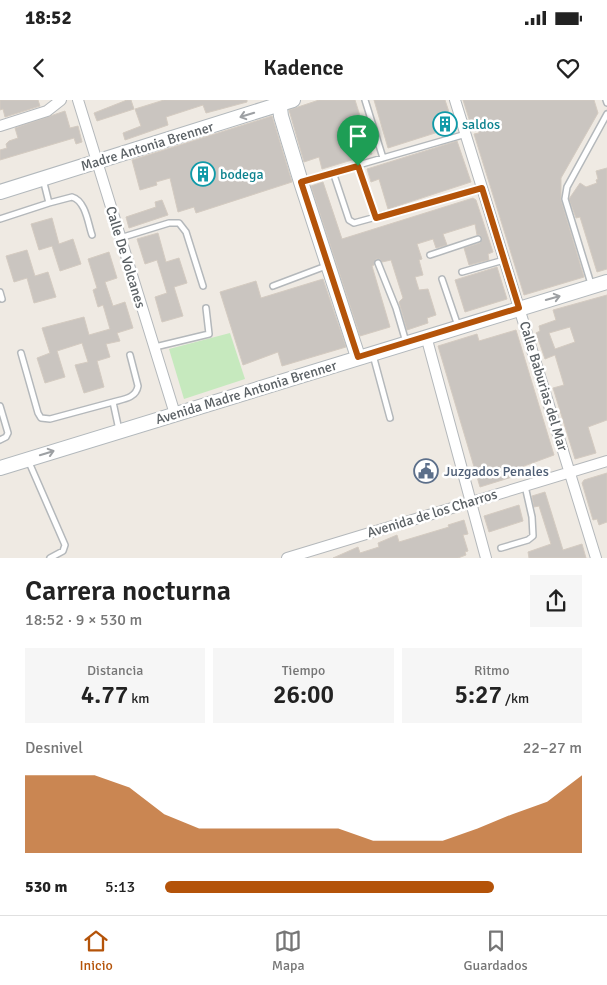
<!DOCTYPE html>
<html lang="es">
<meta charset="utf-8">
<style>
body{margin:0;font-family:Signika,sans-serif;background:#f6f6f6;color:#222;height:100vh;display:flex;flex-direction:column;font-size:19px;white-space:nowrap}
*{box-sizing:border-box;margin:0}
p{font-size:16px;color:#767676}
.icon{flex:none;width:28px;height:28px;fill:none;stroke:currentColor;stroke-width:2;stroke-linecap:round;stroke-linejoin:round}
.map{position:relative;height:458px;overflow:hidden}
.sheet{display:flex;flex-direction:column;background:#fff;flex:1}
.sheet>*{flex:none}
.pin{position:absolute;display:grid;place-items:center;width:42px;height:42px;color:#fff;margin:-51px -21px;border-radius:50% 50% 50% 0;rotate:-45deg;box-shadow:0 0 5px #0007}
.pin .icon{rotate:45deg}
.round{display:grid;place-items:center;flex:none;width:52px;height:52px;border-radius:0px;background:#f6f6f6}
.overview{display:flex;align-items:center;justify-content:space-between;height:85px;padding:0 25px}
h1{font-size:28px;font-weight:600;line-height:38px}
.stats{display:grid;grid-template-columns:repeat(3,1fr);gap:8px;height:85px;padding:5px 25px}
.stats div{display:grid;align-content:center;border-radius:0px;background:#f6f6f6;text-align:center}
.stats b{font-size:25px;font-weight:600}
.stats small{font-size:14px;font-weight:400}
.stats p{font-size:14px}
.chart{height:140px;padding:10px 25px}
.chart p{display:flex;justify-content:space-between}
.chart svg{width:100%;height:90px;margin-top:5px;fill:#b45309;opacity:.7}
ul{padding:0 25px;list-style:none;font-size:16px}
li{display:grid;grid-template-columns:80px 60px 1fr;align-items:center;height:38px}
li i{height:12px;border-radius:6px;background:#b45309}
.status{display:flex;justify-content:space-between;align-items:center;height:35px;padding:0 25px;background:#fff;direction:ltr}
.status svg{height:14px;fill:currentColor}
header{display:flex;justify-content:space-between;align-items:center;height:65px;padding:0 25px;background:#fff;font-size:22px;font-weight:600}
.menu{display:flex;justify-content:space-around;align-items:center;height:70px;border-top:1px solid #e0e0e0;background:#fff;font-size:14px;color:#767676}
.menu a{display:grid;justify-items:center;gap:2px}
.menu .active{color:#b45309}
.map>svg:first-child{display:block}
.green{fill:#c6e9be}
.building{fill:#cac5c0;stroke:#d4cbc1;fill-rule:evenodd}
.lines{fill:none;stroke-linecap:round;stroke-linejoin:round}
.lane-casing{stroke:#b4b8bb;stroke-width:8}
.street-casing{stroke:#b4b8bb;stroke-width:12}
.secondary-casing{stroke:#b2b8bc;stroke-width:16}
.lane{stroke:#fff;stroke-width:5}
.street{stroke:#fff;stroke-width:10}
.secondary{stroke:#fff;stroke-width:14}
.oneway{stroke:#9da0a3}
.route-casing{stroke:#fff;stroke-width:10}
.route{stroke:#b45309;stroke-width:6}
.labels{text-anchor:middle;stroke-width:5;stroke-linejoin:round;paint-order:stroke}
.culture-label{font-size:14px;fill:#0d838f;stroke:#fff;text-anchor:start}
.street-label{font-size:14px;fill:#5b6165;stroke:#fff}
.service-label{font-size:14px;fill:#4e5e75;stroke:#fff;text-anchor:start}
</style>
<div class="status"><b>18:52</b><svg viewBox="0 0 49 12"><path d="M0 12V9h3v3zM5 12V6h3v6zM10 12V3h3v9zM15 12V0h3v12zM26 1h20v11H26zM47 4h2v5h-2z"/></svg></div>
<header><svg class="icon" aria-label="back" viewBox="0 0 24 24"><path d="M15 5l-7 7 7 7"/></svg>Kadence<svg class="icon" aria-label="heart" viewBox="0 0 24 24"><path d="M12 20l-8-8c-3-5 5-10 8-4 3-6 11-1 8 4z"/></svg></header>
<div class="map">
<svg width="607" height="458" viewBox="0 0 607 458">
<rect width="100%" height="100%" fill="#efeae3"/>
<path class="green" d="M230,233L245,279L184,299L169,249Z"/>
<path class="building" d="M0,0H38L40,6L5,17L3,9L0,10Z
M127,0H131L134,9L97,21L94,13Z
M164,0H247V2L206,13L203,5L166,17L168,25L125,40L123,33L141,26L135,9Z
M319,0H355L372,54L322,69L319,57L304,62L289,10Z
M374,0H445L454,27L388,48Z
M463,0H594L598,13L561,78V100L584,177L524,195L474,34L479,33L475,21L470,22Z
M65,11L70,28L78,26L82,42L76,44L74,38L0,60V50L7,48L6,44L9,41L18,38L15,28Z
M272,16L292,82L196,113L194,107L178,112L170,78L156,82L157,85L140,90L132,60Z
M457,41L471,82L388,109L379,79L371,82L367,69Z
M607,68V169L597,172L580,117L576,118L569,99L580,83L586,87L597,83L596,80L598,79L596,71Z
M323,82L342,139L473,98L476,100L493,152L488,154L489,160L469,165L464,148L480,143L482,139L480,135H477L475,124L443,134L447,145L436,148L433,139L417,144L422,159L419,160L423,175L415,177L419,190L428,189L436,215L427,218L428,223L407,230L399,202L403,198L391,160L382,162L380,159H376L374,165L372,166L390,227L360,236L311,86Z
M162,100L168,115L129,128L126,117L156,107L155,102Z
M52,118L59,144L73,139L81,164L60,171L52,146L39,150L31,124Z
M158,133L166,162L179,158L187,183L174,187L183,216L162,222L155,197L167,193L157,160L145,164L137,139Z
M27,150L35,176L48,172L56,197L34,203L27,178L14,182L6,156Z
M109,152L117,178L105,182L113,206L125,202L133,228L117,233L120,241L106,244L110,257L97,261L104,287L84,293L75,265L88,262L82,243L57,251L65,277L45,283L37,258L50,253L42,228L84,217L89,235L110,229L103,205L98,207L93,190L97,188L88,159Z
M497,167L507,199L465,212L455,180Z
M323,179L346,247L282,266L278,252L243,265L220,192L256,181L261,198Z
M607,195V320L588,327L596,353L575,359L553,288L564,285L555,255L545,259L536,233L540,231L539,226L556,220L553,210ZM570,227L575,242L555,249L549,233Z
M516,230L554,355L516,369L510,372L512,377L480,387L438,246L477,234L479,241Z
M607,373V422L599,425L597,419L593,420L582,383L584,380Z
M545,392L563,450L582,444L586,458H529L528,452L551,444L539,406L534,407L532,396Z
M519,405L523,421L489,432L484,416Z
M464,420L468,434L463,435L468,451L465,452L466,455L458,458H333L358,447L360,453L379,447L378,443L397,435L399,442L449,427L448,425Z"/>
<g class="lines">
<g class="lane-casing">
<path id="lane" d="M365,0L383,58
M606,0L607,3
M358,66L376,118
M333,72L349,120L354,123L482,88
M303,81L466,34
M49,103L72,97C86,101 88,124 92,135
M0,119L49,103L43,79
M120,138L169,123H179L186,132L203,186
M430,155L478,139
M378,163L396,208L406,242
M462,172L504,160
M442,179L458,226
M273,186L326,166
M592,187L565,99L567,87L607,14
M0,192L2,199
M155,247L209,234L206,208
M21,253L38,313L41,318L50,319L113,302L119,330
M373,255L390,318
M113,302C124,299 136,298 138,286L130,255
M0,340L6,337L8,333L0,306
M28,360L65,445L63,451L50,458
M501,448L528,440L533,436L532,417L525,386"/>
</g>
<g class="street-casing">
<path id="street" d="M78,0L175,314
M455,0L596,458
M0,26L47,11L61,0
M426,236L486,458
M287,458L607,361"/>
</g>
<g class="secondary-casing">
<path id="secondary" d="M279,0L281,16L301,82L358,257
M0,92L293,0
M0,368L607,182"/>
</g>
<use href="#lane" class="lane"/>
<use href="#street" class="street"/>
<use href="#secondary" class="secondary"/>
</g>
<defs><path id="oneway-shaft" d="M-6 0H5M1.5-3L5.5 0L1.5 3" fill="none" stroke-width="1.6" stroke-linecap="round" stroke-linejoin="round" transform="scale(1.25)"/></defs>
<g class="oneway">
<use href="#oneway-shaft" transform="translate(247 15) rotate(163)"/>
<use href="#oneway-shaft" transform="translate(553 198) rotate(-16)"/>
<use href="#oneway-shaft" transform="translate(47 353) rotate(-17)"/>
</g>
<g class="lines">
<g class="route-casing">
<path id="route" d="M358,66L376,118L482,88L519,208L358,257L301,82Z"/>
</g>
<use href="#route" class="route"/>
</g>
<defs>
<g id="building-ring" transform="scale(1.25)"><circle r="9.5" fill="#fff" stroke="#0f9aa8" stroke-width="1.5"/><path d="M-4-6H4V6H1V3H-1V6H-4ZM-2.5-4.3h1.7v1.8h-1.7ZM.8-4.3h1.7v1.8H.8ZM-2.5-1h1.7V.8h-1.7ZM.8-1h1.7V.8H.8Z" fill="#0f9aa8"/></g>
<g id="civic-ring" transform="scale(1.25)"><circle r="9.5" fill="#fff" stroke="#5c6f8a" stroke-width="1.5"/><path d="M-.6-6.5H3V-4.5H.6V-3L4-1V1h2V6H-6V1h2V-1L-.6-3ZM-1.2 2.5V6h2.4V2.5Z" fill="#5c6f8a"/></g>
</defs>
<g fill-rule="evenodd">
<use href="#building-ring" x="445" y="24"/>
<use href="#building-ring" x="203" y="74"/>
<use href="#civic-ring" x="426" y="371"/>
</g>
<g class="labels">
<g class="culture-label">
<text x="462" y="29">saldos</text>
<text x="220" y="79">bodega</text>
</g>
<g class="street-label">
<text transform="translate(147 46) rotate(-17)" y="5">Madre Antonia Brenner</text>
<text transform="translate(126 157) rotate(73)" y="5">Calle De Volcanes</text>
<text transform="translate(544 286) rotate(73)" y="5">Calle Baburias del Mar</text>
<text transform="translate(246 292) rotate(-17)" y="5">Avenida Madre Antonia Brenner</text>
<text transform="translate(432 413) rotate(-17)" y="5">Avenida de los Charros</text>
</g>
<g class="service-label">
<text x="444" y="376">Juzgados Penales</text>
</g>
</g>
</svg>
<div class="pin" style="left:358px;top:66px;background:#1e9e55"><svg class="icon" aria-label="arrive" viewBox="0 0 24 24"><path d="M6 21V4h12l-3 4 3 4H6"/></svg></div>
</div>
<section class="sheet">
<div class="overview"><div><h1>Carrera nocturna</h1><p>18:52 · 9 × 530 m</p></div><a class="round"><svg class="icon" aria-label="share" viewBox="0 0 24 24"><path d="M12 15V3M7 8l5-5 5 5M5 13v7h14v-7"/></svg></a></div>
<div class="stats">
<div><p>Distancia</p><b>4.77<small> km</small></b></div>
<div><p>Tiempo</p><b>26:00</b></div>
<div><p>Ritmo</p><b>5:27<small> /km</small></b></div>
</div>
<div class="chart"><p><span>Desnivel</span>22–27 m</p>
<svg viewBox="0 0 160 44" preserveAspectRatio="none"><path d="M0 44V6L10 6L20 6L30 12L40 25L50 32L60 32L70 32L80 32L90 32L100 38L110 38L120 38L130 32L140 25L150 19L160 6V44z"/></svg>
</div>
<ul>
<li><b>530 m</b>5:13<i style="width:79%"></i></li>
</ul>
</section>
<nav class="menu">
<a class="active"><svg class="icon" aria-label="home" viewBox="0 0 24 24"><path d="M3 11l9-7 9 7M6 9v11h12V9"/></svg>Inicio</a>
<a><svg class="icon" aria-label="map" viewBox="0 0 24 24"><path d="M3 6l6-2 6 2 6-2v14l-6 2-6-2-6 2zM9 4v14M15 6v14"/></svg>Mapa</a>
<a><svg class="icon" aria-label="saved" viewBox="0 0 24 24"><path d="M7 4h10v16l-5-4-5 4z"/></svg>Guardados</a>
</nav>
